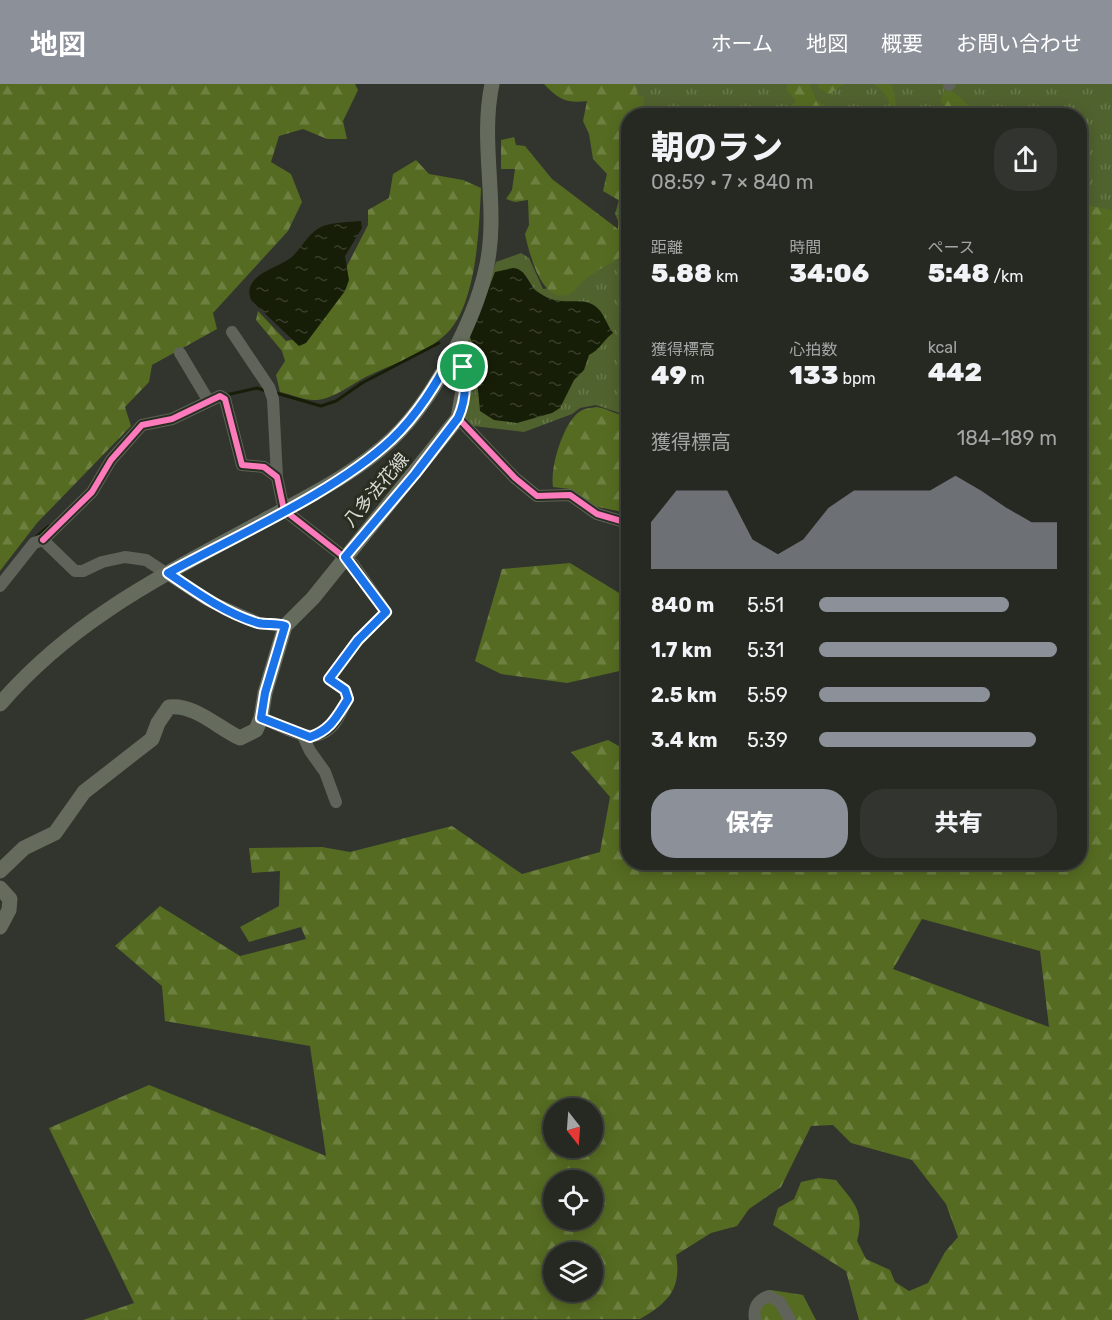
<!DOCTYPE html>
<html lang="ja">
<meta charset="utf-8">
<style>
body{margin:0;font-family:Rubik,"Noto Sans JP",sans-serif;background:#32342f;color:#f1f3f6;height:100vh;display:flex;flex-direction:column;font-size:22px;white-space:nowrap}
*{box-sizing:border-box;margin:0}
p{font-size:20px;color:#a4a6a5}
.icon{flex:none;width:33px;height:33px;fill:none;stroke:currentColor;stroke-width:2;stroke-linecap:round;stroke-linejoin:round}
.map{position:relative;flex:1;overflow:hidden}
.side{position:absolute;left:621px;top:24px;width:466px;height:762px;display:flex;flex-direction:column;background:#262822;border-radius:24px;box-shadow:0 3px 15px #0003,0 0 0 2px #424440}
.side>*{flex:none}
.needle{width:39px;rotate:163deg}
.fabs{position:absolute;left:543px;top:1014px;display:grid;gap:12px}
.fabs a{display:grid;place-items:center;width:60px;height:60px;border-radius:50%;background:#262822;box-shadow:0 3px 15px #0003,0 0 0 2px #424440;font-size:30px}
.pin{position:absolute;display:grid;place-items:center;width:51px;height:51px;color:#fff;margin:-26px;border:3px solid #fff;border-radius:50%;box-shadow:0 2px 6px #0007}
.round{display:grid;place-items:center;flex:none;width:63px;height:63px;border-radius:24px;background:#32342f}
.summary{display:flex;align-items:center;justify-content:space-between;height:102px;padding:0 30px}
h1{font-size:33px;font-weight:800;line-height:45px}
.figures{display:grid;grid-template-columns:repeat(3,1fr);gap:9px;height:102px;padding:6px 30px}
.figures div{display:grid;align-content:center}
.figures b{font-size:26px;font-weight:800}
.figures small{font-size:16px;font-weight:400}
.figures p{font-size:16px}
.chart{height:168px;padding:12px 30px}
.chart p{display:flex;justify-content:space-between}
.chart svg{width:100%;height:108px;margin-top:6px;fill:#8c9099;opacity:.7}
.primary-button{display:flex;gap:12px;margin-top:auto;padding:12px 30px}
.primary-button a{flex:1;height:69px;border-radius:24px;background:#8c9099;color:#fff;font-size:24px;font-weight:800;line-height:69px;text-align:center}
.primary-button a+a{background:#32342f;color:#f1f3f6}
ul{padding:0 30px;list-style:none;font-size:20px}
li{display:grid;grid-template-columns:96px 72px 1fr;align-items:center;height:45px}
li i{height:15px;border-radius:8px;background:#8c9099}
header{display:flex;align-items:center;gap:36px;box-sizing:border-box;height:84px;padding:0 30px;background:#8c9099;color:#fff}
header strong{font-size:28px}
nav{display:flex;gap:33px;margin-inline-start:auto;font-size:21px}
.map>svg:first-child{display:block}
.grass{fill:url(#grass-tufts)}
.forest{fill:url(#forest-firs);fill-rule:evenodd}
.water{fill:url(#water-ripples)}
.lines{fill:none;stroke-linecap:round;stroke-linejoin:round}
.stream{stroke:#171e07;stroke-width:3}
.minor{stroke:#5f6359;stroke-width:12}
.major{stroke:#666c5d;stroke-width:15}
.cycleway-casing{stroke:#292e21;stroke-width:10}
.cycleway{stroke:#fd7abc;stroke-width:6}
.route-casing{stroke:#fff;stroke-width:12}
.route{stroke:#1a73e8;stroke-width:8}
.labels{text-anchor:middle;stroke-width:6;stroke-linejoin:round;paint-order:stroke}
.street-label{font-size:18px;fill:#d8dcd3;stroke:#292e21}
</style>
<header>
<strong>地図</strong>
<nav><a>ホーム</a><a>地図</a><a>概要</a><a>お問い合わせ</a></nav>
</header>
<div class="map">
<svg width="1112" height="1236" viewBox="0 0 1112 1236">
<defs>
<pattern id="grass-tufts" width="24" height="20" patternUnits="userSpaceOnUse" patternTransform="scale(1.5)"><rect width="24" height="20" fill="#50622e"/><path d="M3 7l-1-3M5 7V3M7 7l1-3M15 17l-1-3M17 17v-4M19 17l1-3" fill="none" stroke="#68784b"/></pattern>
<pattern id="forest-firs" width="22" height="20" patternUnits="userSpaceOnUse" patternTransform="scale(1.5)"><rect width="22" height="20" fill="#556b21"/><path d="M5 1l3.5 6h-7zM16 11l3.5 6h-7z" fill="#6d8040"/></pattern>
<pattern id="water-ripples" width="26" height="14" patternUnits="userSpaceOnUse" patternTransform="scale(1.5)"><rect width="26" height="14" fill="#171e07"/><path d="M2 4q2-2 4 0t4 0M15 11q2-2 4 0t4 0" fill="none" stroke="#383e2a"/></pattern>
</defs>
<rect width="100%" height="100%" fill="#32352e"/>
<path class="grass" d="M611,0H1112V675H1080V32H628V332L596,321L580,324L572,330L524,348L473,342L463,335L460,267L484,213L496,178L521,169L529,174L543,205L560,203L623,148L615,130L621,108Z"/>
<path class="forest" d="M0,0H355L358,6L343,37L347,55H327L303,45L279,52L271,78L291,90L302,118L288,147L213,229L217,245L152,281L149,298L125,323L131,342L37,439L0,487Z
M544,0H636L638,13L644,12L643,31L628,32V175L619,174C606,182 590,190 580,200C577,202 576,205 574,207C544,229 529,169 525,150L529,141L528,116L515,118L506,115L512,106L515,85H501V56L514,53L516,61L525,62L552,95L618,145L620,117L603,107L607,90L593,75L589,50L583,37L587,17C567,20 558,15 544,0Z
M787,0H810L816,16L830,24L829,31H781L796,17L787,6Z
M818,0H844L829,10L818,4Z
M873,0H892L898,31H891C892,18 885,6 873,0Z
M951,6L980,31H950L941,18L943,8Z
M416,76L429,90L463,96L481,104C479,145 477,214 450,246C430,268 395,279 370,291C352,299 335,315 316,316C305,317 291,310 280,308L276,291L285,277L282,267L256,236L258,227L286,257L303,253L340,205L347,182L368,141V126L389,114L393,90Z
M1080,120L1112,126V1236H859L846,1187L773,1141L778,1124L794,1115L801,1098L819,1094L836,1096C854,1119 865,1127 857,1157L866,1175L890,1186L895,1198L909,1207L928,1199L945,1168L958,1153L946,1120L912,1076L851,1059L833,1041L811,1042L781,1103L749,1125L737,1142L711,1149L676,1171C682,1205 668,1219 640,1235L83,1236L134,1219L49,1044L149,1001L326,1072L310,962L165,937L162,902L115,862L160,822L240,872L306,855L301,843L249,858L240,843L279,822L280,787L252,789L249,764L322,763L350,768L452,742L522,790L600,768L610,713L571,668L608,656L628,667V778H1080ZM922,835L1040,867L1049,943L893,885ZM554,1024H592V1064H554ZM592,1096V1136H554V1096ZM592,1168V1208H554V1168Z
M597,323C609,325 616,331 628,332V429L593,422L570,405L553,403C550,383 563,340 579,328C584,324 591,324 597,323Z
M570,479L624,512L628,510V585L567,599L501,590L475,577L502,485Z
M771,1206L803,1211L816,1236H757L758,1214Z"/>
<path class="water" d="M361,137L362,144L345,172L349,196L345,207L306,259L299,262L251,216C241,190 280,184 293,172C302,163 310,147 323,142C334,138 349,138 361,137Z
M513,184C527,185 528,201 538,208C560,225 580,211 595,222C604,228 606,240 613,249C604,255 600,266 589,271L584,286L574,296L560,324L552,329L517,339L494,336L480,327L474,264L470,253L495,188Z"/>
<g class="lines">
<path class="stream" d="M276,309L321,322L336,317L362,299L439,259
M226,311L257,304L266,307
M36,453L49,442"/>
<path class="minor" d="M949,1L950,0
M232,248L269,303L273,315L277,393
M180,269L208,316
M458,334L515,394L537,412L570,411L597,430L628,439
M43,456L92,408L111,376L142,341L172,335L220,312L225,315L242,381L264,383L277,393L284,426L353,480L386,528L358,556L329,595L345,606L348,615C344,621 341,629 337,636C315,668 288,643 261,634
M0,502L34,459L43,456L75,487H83L102,478L125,473L146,476L207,516L259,539L285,542
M303,652L310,667L325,688L336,718
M755,1236C753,1223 757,1216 769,1212L780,1218L790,1236"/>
<path class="major" d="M0,620C74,534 164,491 263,437C307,413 355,390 392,355C432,317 474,239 486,185C500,125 479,61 492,0
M0,787L24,764L55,749L84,708L152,655L158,639L169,623C195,620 218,644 240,654L256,646L261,634L265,609L285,542L313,514L458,334L465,295L460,276L453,269
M0,804L10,815L9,826L0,843"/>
<g class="cycleway-casing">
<path id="cycleway" d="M458,334L515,394L537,412L570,411L597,430L628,439
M43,456L92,408L111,376L142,341L172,335L220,312L225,315L242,381L264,383L277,393L284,426L353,480L386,528L358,556L329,595L345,606L348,615C344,621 341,629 337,636C315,668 288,643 261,634"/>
</g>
<use href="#cycleway" class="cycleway"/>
</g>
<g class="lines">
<g class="route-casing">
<path id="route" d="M453,269C469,284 467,314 458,334L415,390L345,473L386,528L358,556L329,595L345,606L348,615C337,632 331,646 310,653L261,634L265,609L285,542C276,539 266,541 258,539C225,529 196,508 168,489C237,451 336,408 392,355C418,330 436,300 453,269Z"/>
</g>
<use href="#route" class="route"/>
</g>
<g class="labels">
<g class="street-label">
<text transform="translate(376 406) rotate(-50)" y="6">八多法花線</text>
</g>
</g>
</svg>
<div class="fabs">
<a><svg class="needle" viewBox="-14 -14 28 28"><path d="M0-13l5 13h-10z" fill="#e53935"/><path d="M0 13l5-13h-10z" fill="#a4a6a5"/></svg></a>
<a><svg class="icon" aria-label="locate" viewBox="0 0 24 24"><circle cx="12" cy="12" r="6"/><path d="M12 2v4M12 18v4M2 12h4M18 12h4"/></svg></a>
<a><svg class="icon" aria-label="layers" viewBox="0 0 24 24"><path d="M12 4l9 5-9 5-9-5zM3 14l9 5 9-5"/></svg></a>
</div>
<div class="pin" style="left:463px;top:283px;background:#1e9e55"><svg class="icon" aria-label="arrive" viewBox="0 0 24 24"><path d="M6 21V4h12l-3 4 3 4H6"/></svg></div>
<section class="side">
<div class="summary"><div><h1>朝のラン</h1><p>08:59 · 7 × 840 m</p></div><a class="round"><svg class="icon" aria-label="share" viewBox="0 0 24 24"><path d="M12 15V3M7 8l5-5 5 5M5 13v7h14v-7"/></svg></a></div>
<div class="figures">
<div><p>距離</p><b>5.88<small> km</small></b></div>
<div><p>時間</p><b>34:06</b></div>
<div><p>ペース</p><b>5:48<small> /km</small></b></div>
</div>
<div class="figures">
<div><p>獲得標高</p><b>49<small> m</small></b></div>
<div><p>心拍数</p><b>133<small> bpm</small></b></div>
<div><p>kcal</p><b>442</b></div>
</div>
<div class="chart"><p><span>獲得標高</span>184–189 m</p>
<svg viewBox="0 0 160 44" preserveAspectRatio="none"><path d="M0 44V25L10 12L20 12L30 12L40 32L50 38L60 32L70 19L80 12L90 12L100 12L110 12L120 6L130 12L140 19L150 25L160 25V44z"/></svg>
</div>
<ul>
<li><b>840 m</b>5:51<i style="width:80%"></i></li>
<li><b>1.7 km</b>5:31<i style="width:100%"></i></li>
<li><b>2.5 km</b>5:59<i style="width:72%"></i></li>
<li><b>3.4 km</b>5:39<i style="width:91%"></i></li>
</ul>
<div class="primary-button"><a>保存</a><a>共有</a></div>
</section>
</div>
